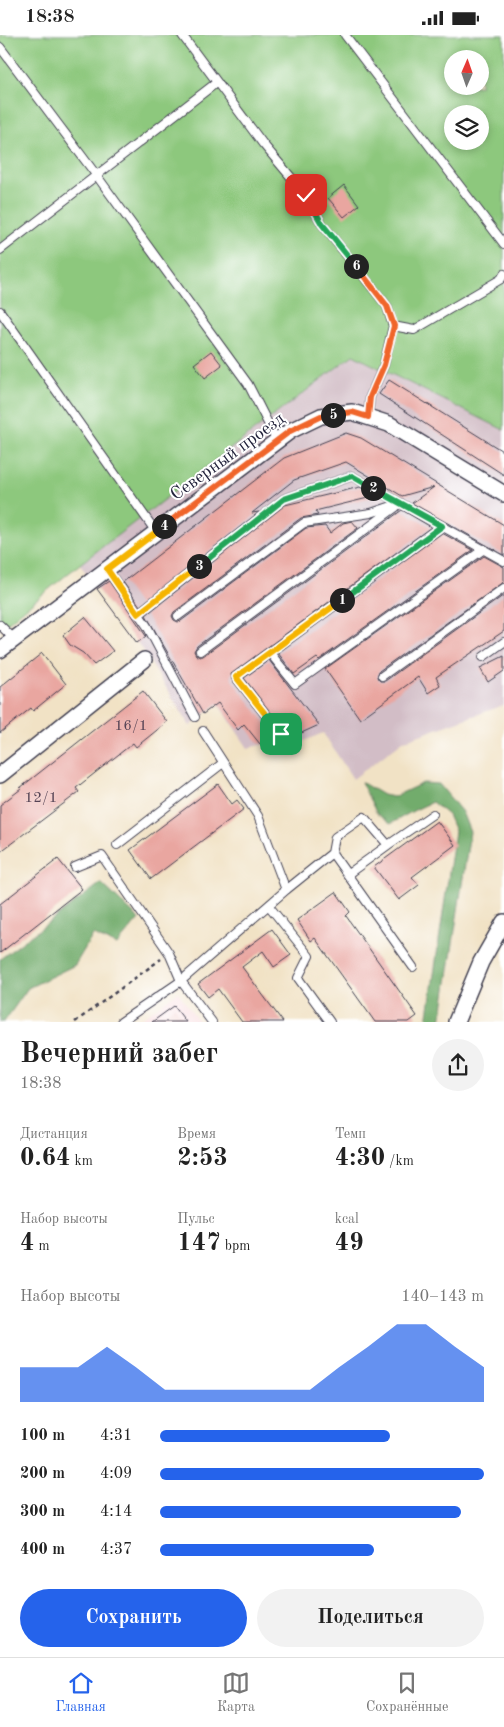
<!DOCTYPE html>
<html lang="ru">
<meta charset="utf-8">
<style>
body{margin:0;font-family:"Old Standard TT",serif;background:#f2f2f2;color:#222;height:100vh;display:flex;flex-direction:column;font-size:19px;white-space:nowrap}
*{box-sizing:border-box;margin:0}
p{font-size:16px;color:#767676}
.icon{flex:none;width:28px;height:28px;fill:none;stroke:currentColor;stroke-width:2;stroke-linecap:round;stroke-linejoin:round}
.map{position:relative;height:987px;overflow:hidden}
.drawer{display:flex;flex-direction:column;background:#fff;flex:1}
.drawer>*{flex:none}
.needle{width:32px;rotate:2deg}
.buttons{position:absolute;left:444px;top:15px;display:grid;gap:10px}
.buttons a{display:grid;place-items:center;width:45px;height:45px;border-radius:50%;background:#fff;box-shadow:0 2px 8px #0003;font-size:25px}
.pin{position:absolute;display:grid;place-items:center;width:42px;height:42px;color:#fff;margin:-21px;border-radius:10px;box-shadow:0 2px 8px #0006}
.km{position:absolute;width:25px;height:25px;margin:-12px;border-radius:50%;background:#222;color:#fff;font-size:14px;line-height:25px;text-align:center}
.round{display:grid;place-items:center;flex:none;width:52px;height:52px;border-radius:26px;background:#f2f2f2}
.summary{display:flex;align-items:center;justify-content:space-between;height:85px;padding:0 20px}
h1{font-size:28px;font-weight:700;line-height:38px}
.stats{display:grid;grid-template-columns:repeat(3,1fr);gap:8px;height:85px;padding:5px 20px}
.stats div{display:grid;align-content:center}
.stats b{font-size:25px;font-weight:700}
.stats small{font-size:14px;font-weight:400}
.stats p{font-size:14px}
.chart{height:140px;padding:10px 20px}
.chart p{display:flex;justify-content:space-between}
.chart svg{width:100%;height:90px;margin-top:5px;fill:#2563eb;opacity:.7}
.cta{display:flex;gap:10px;margin-top:auto;padding:10px 20px}
.cta a{flex:1;height:58px;border-radius:30px;background:#2563eb;color:#fff;font-size:20px;font-weight:700;line-height:58px;text-align:center}
.cta a+a{background:#f2f2f2;color:#222}
ul{padding:0 20px;list-style:none;font-size:16px}
li{display:grid;grid-template-columns:80px 60px 1fr;align-items:center;height:38px}
li i{height:12px;border-radius:6px;background:#2563eb}
.status{display:flex;justify-content:space-between;align-items:center;height:35px;padding:0 25px;background:#fff;direction:ltr}
.status svg{height:14px;fill:currentColor}
.dock{display:flex;justify-content:space-around;align-items:center;height:70px;border-top:1px solid #e0e0e0;background:#fff;font-size:14px;color:#767676}
.dock a{display:grid;justify-items:center;gap:2px}
.dock .active{color:#2563eb}
.map>svg:first-child{display:block}
.built{fill:#f7cfd2}
.industrial{fill:#d2bdc6}
.green{fill:#8dc87d;stroke:#58755c;fill-rule:evenodd}
.forest{fill:#72ac6c;stroke:#4a6754}
.building{fill:#e9a6a0}
.lines{fill:none;stroke-linecap:round;stroke-linejoin:round}
.lane-casing{stroke:#413f50;stroke-width:10}
.street-casing{stroke:#413f50;stroke-width:18}
.path{stroke:#413f50;stroke-width:2.5;stroke-dasharray:4 4;stroke-linecap:butt}
.lane{stroke:#fff;stroke-width:8}
.street{stroke:#fff;stroke-width:15}
.split-1-casing{stroke:#fff;stroke-width:10}
.split-2-casing{stroke:#fff;stroke-width:10}
.split-3-casing{stroke:#fff;stroke-width:10}
.split-4-casing{stroke:#fff;stroke-width:10}
.split-5-casing{stroke:#fff;stroke-width:10}
.split-6-casing{stroke:#fff;stroke-width:10}
.split-7-casing{stroke:#fff;stroke-width:10}
.split-1{stroke:#f5b400;stroke-width:6}
.split-2{stroke:#22a559;stroke-width:6}
.split-3{stroke:#22a559;stroke-width:6}
.split-4{stroke:#f5b400;stroke-width:6}
.split-5{stroke:#f0652b;stroke-width:6}
.split-6{stroke:#f0652b;stroke-width:6}
.split-7{stroke:#22a559;stroke-width:6}
.labels{text-anchor:middle;stroke-width:4;stroke-linejoin:round;paint-order:stroke}
.number-label{font-size:15px;fill:#544354}
.street-label{font-size:18px;fill:#22223b;stroke:#fff}
</style>
<div class="status"><b>18:38</b><svg viewBox="0 0 49 12"><path d="M0 12V9h3v3zM5 12V6h3v6zM10 12V3h3v9zM15 12V0h3v12zM26 1h20v11H26zM47 4h2v5h-2z"/></svg></div>
<div class="map">
<svg width="504" height="987" viewBox="0 0 504 987">
<rect width="100%" height="100%" fill="#fff"/>
<filter id="ink" filterUnits="userSpaceOnUse"><feTurbulence type="fractalNoise" baseFrequency=".02" numOctaves="2"/><feDisplacementMap in="SourceGraphic" scale="10" xChannelSelector="R" yChannelSelector="G"/><feConvolveMatrix kernelMatrix="1 2 1 2 8 2 1 2 1" color-interpolation-filters="sRGB"/></filter>
<filter id="wash" filterUnits="userSpaceOnUse"><feTurbulence type="fractalNoise" baseFrequency=".0096" numOctaves="4" result="noise"/><feDisplacementMap in="SourceGraphic" scale="20" xChannelSelector="R" yChannelSelector="G"/><feGaussianBlur stdDeviation="1.12" result="paint"/><feColorMatrix in="noise" values="0 0 0 0 0 0 0 0 0 0 0 0 0 0 0 0 0 1.4 0 .05"/><feComposite in="paint" operator="in"/></filter>
<g filter="url(#wash)">
<rect width="100%" height="100%" fill="#f1e2c5"/>
<path class="built" d="M178,957L199,987H136Z"/>
<path class="industrial" d="M353,320L504,395V670L403,706L353,744L323,698L290,712L284,705L248,713L218,669L190,691L142,614L97,554L80,529Z"/>
<path class="green" d="M0,0H504V395L353,320L80,529L0,594ZM452,24H480V51H452ZM452,79H480V106H452Z"/>
<path class="forest" d="M361,747L383,760L393,762L423,748L439,749L462,777L470,797L441,987H427L455,796L448,780L432,767L413,776L390,789L377,779Z
M101,848L139,884L117,910L93,900L75,930L28,953L4,987H0V924Z"/>
<g id="blocks">
<path class="building" d="M344,150L359,170L344,182L328,163Z
M211,316L222,330L205,343L194,329Z
M389,345L504,417V440L379,359Z
M346,398L361,403L504,490V520L412,468L434,452L402,461L346,427L294,445L252,478L259,477L140,571L123,547L284,423Z
M360,452L371,458L372,462L315,476L318,480L301,483L174,577L172,581L174,585L178,587L181,586L306,493L325,491L330,498L343,488L352,486L358,493L197,611L194,616L196,620L200,622L203,621L402,475L431,492L231,639L232,645L277,702L280,704L260,709L244,689L238,695L218,668L203,679L146,580L285,470Z
M442,498L473,515L319,625L317,623L294,639L278,618Z
M484,521L504,532V547L379,636L377,642L380,646H385L504,560V596L436,642L440,650L428,658L418,642L360,684L325,634Z
M109,546L146,601L137,608L97,554Z
M85,582L113,616L94,630L83,618L70,610L63,600Z
M42,618L66,649L33,676L31,673L0,698V652Z
M504,621V636L488,647L480,633Z
M269,625L285,646L319,690L297,700L285,703L287,699L285,696L244,643Z
M143,656L167,687L136,712L133,708L76,753L79,757L0,817V770L21,754L20,753Z
M218,749L232,769L237,765L244,774L151,844L130,815Z
M437,786L455,810L412,842L419,850L399,865L374,832Z
M58,824L82,854L0,918V869Z
M336,857L350,877L346,881L417,981L409,987H375L315,903L311,906L297,885Z
M272,894L291,920L274,932L263,916L242,932L283,987H242L218,954L208,962L198,949Z
M174,971L186,987H152Z"/>
</g>
</g>
<g filter="url(#ink)">
<use href="#blocks" fill-opacity="0" stroke="#413f50" stroke-width="1"/>
<g class="lines">
<g class="lane-casing">
<path id="lane" d="M182,0L263,109L306,160L322,189L387,271L393,291L384,330L370,362L368,382
M345,0L504,209
M0,12L97,141L248,349L277,406
M0,215L216,48
M0,276L156,497
M393,291L414,295L501,244L504,239
M107,534L147,591L195,682
M138,579L284,464L352,441L504,526
M178,581L304,488L371,478L401,468
M0,590L14,604
M200,616L396,472
M270,618L295,649L484,514
M483,622L504,607
M382,641L504,553
M203,696L258,781L286,855
M281,699L236,642L442,491
M117,810L223,728
M332,818L335,802L364,782L388,810L433,779
M75,832L102,821L169,918L181,946L212,987
M348,839L388,810
M269,871L309,921L298,943L330,987
M121,987L181,946L286,855L332,818L413,932"/>
</g>
<g class="street-casing">
<path id="street" d="M0,615L290,396L321,381L352,377L389,389L504,459
M0,740L144,625
M456,987L481,927L504,887"/>
</g>
<path class="path" d="M75,987L161,924"/>
<use href="#lane" class="lane"/>
<use href="#street" class="street"/>
</g>
</g>
<g class="lines" filter="url(#ink)">
<g class="split-1-casing">
<path id="split-1" d="M281,699L236,642L342,565"/>
</g>
<g class="split-2-casing">
<path id="split-2" d="M342,565L442,491L373,453"/>
</g>
<g class="split-3-casing">
<path id="split-3" d="M199,531L284,464L352,441L373,453"/>
</g>
<g class="split-4-casing">
<path id="split-4" d="M164,491L107,534L138,579L199,531"/>
</g>
<g class="split-5-casing">
<path id="split-5" d="M164,491L290,396L321,381L333,380"/>
</g>
<g class="split-6-casing">
<path id="split-6" d="M333,380L352,377L368,382L370,362L384,330L394,291L387,271L356,231"/>
</g>
<g class="split-7-casing">
<path id="split-7" d="M306,160L322,189L356,231"/>
</g>
<use href="#split-1" class="split-1"/>
<use href="#split-2" class="split-2"/>
<use href="#split-3" class="split-3"/>
<use href="#split-4" class="split-4"/>
<use href="#split-5" class="split-5"/>
<use href="#split-6" class="split-6"/>
<use href="#split-7" class="split-7"/>
</g>
<g class="labels">
<g class="number-label">
<text x="131" y="695">16/1</text>
<text x="41" y="767">12/1</text>
</g>
<g class="street-label">
<text transform="translate(227 421) rotate(-36)" y="6">Северный проезд</text>
</g>
</g>
</svg>
<div class="buttons">
<a><svg class="needle" viewBox="-14 -14 28 28"><path d="M0-13l5 13h-10z" fill="#e53935"/><path d="M0 13l5-13h-10z" fill="#767676"/></svg></a>
<a><svg class="icon" aria-label="layers" viewBox="0 0 24 24"><path d="M12 4l9 5-9 5-9-5zM3 14l9 5 9-5"/></svg></a>
</div>
<div class="pin" style="left:281px;top:699px;background:#1e9e55"><svg class="icon" aria-label="arrive" viewBox="0 0 24 24"><path d="M6 21V4h12l-3 4 3 4H6"/></svg></div>
<div class="pin" style="left:306px;top:160px;background:#d93025"><svg class="icon" aria-label="check" viewBox="0 0 24 24"><path d="M5 12l5 5 9-10"/></svg></div>
<b class="km" style="left:342px;top:565px">1</b>
<b class="km" style="left:373px;top:453px">2</b>
<b class="km" style="left:199px;top:531px">3</b>
<b class="km" style="left:164px;top:491px">4</b>
<b class="km" style="left:333px;top:380px">5</b>
<b class="km" style="left:356px;top:231px">6</b>
</div>
<section class="drawer">
<div class="summary"><div><h1>Вечерний забег</h1><p>18:38</p></div><a class="round"><svg class="icon" aria-label="share" viewBox="0 0 24 24"><path d="M12 15V3M7 8l5-5 5 5M5 13v7h14v-7"/></svg></a></div>
<div class="stats">
<div><p>Дистанция</p><b>0.64<small> km</small></b></div>
<div><p>Время</p><b>2:53</b></div>
<div><p>Темп</p><b>4:30<small> /km</small></b></div>
</div>
<div class="stats">
<div><p>Набор высоты</p><b>4<small> m</small></b></div>
<div><p>Пульс</p><b>147<small> bpm</small></b></div>
<div><p>kcal</p><b>49</b></div>
</div>
<div class="chart"><p><span>Набор высоты</span>140–143 m</p>
<svg viewBox="0 0 160 44" preserveAspectRatio="none"><path d="M0 44V27L10 27L20 27L30 17L40 27L50 38L60 38L70 38L80 38L90 38L100 38L110 27L120 17L130 6L140 6L150 17L160 27V44z"/></svg>
</div>
<ul>
<li><b>100 m</b>4:31<i style="width:71%"></i></li>
<li><b>200 m</b>4:09<i style="width:100%"></i></li>
<li><b>300 m</b>4:14<i style="width:93%"></i></li>
<li><b>400 m</b>4:37<i style="width:66%"></i></li>
</ul>
<div class="cta"><a>Сохранить</a><a>Поделиться</a></div>
</section>
<nav class="dock">
<a class="active"><svg class="icon" aria-label="home" viewBox="0 0 24 24"><path d="M3 11l9-7 9 7M6 9v11h12V9"/></svg>Главная</a>
<a><svg class="icon" aria-label="map" viewBox="0 0 24 24"><path d="M3 6l6-2 6 2 6-2v14l-6 2-6-2-6 2zM9 4v14M15 6v14"/></svg>Карта</a>
<a><svg class="icon" aria-label="saved" viewBox="0 0 24 24"><path d="M7 4h10v16l-5-4-5 4z"/></svg>Сохранённые</a>
</nav>
